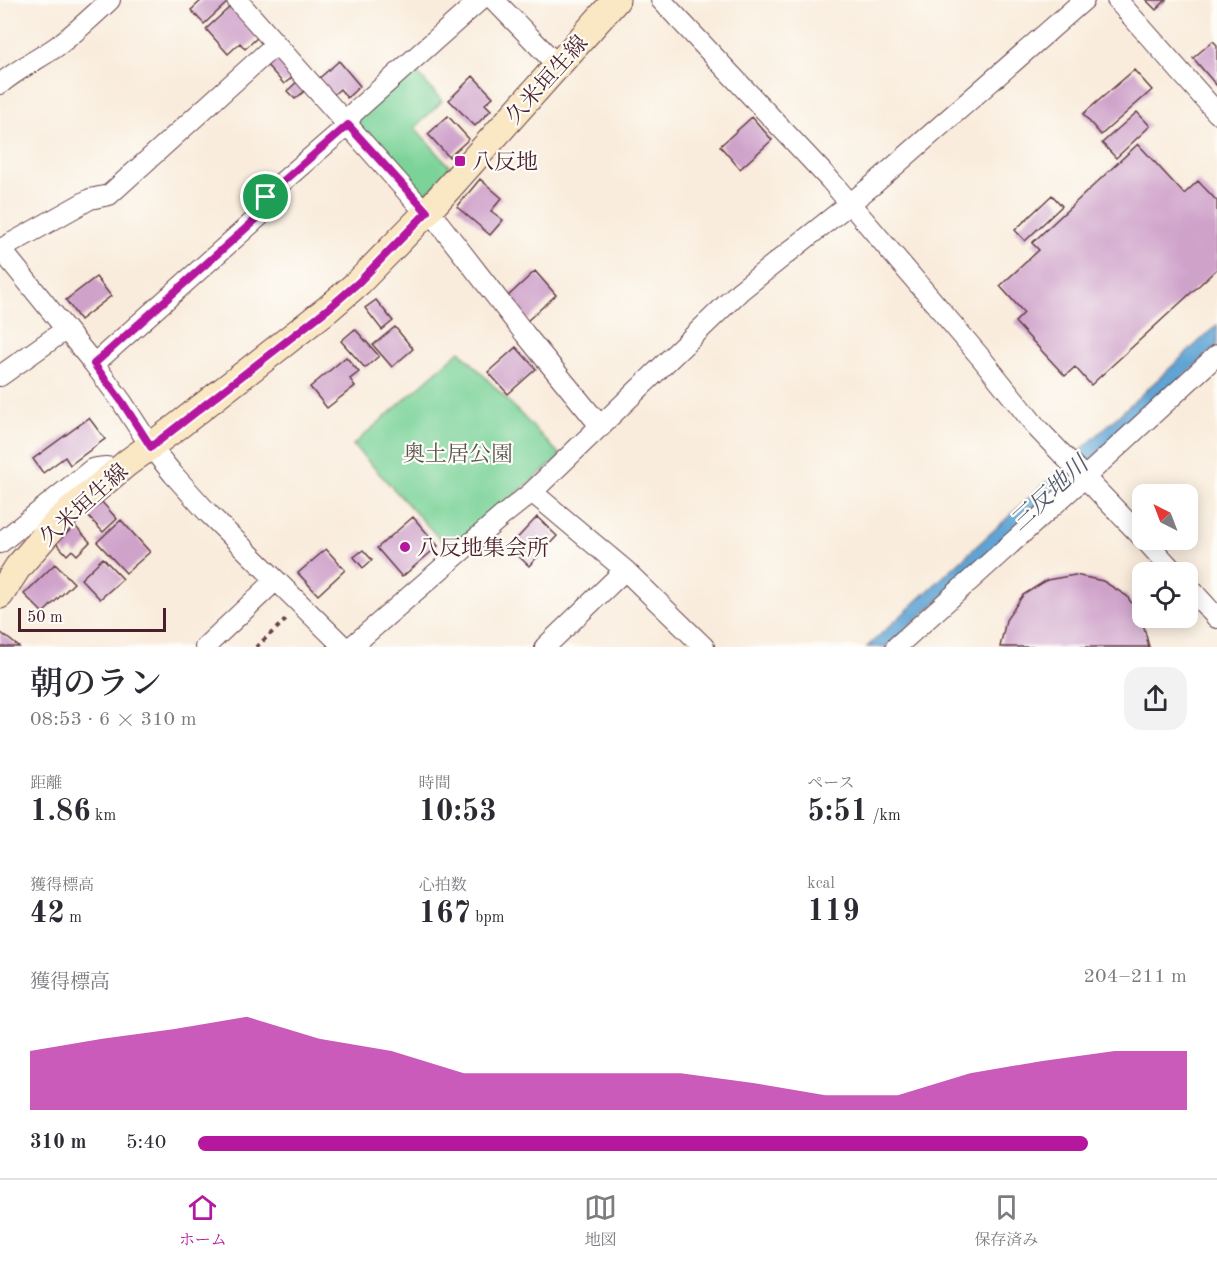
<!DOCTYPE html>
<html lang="ja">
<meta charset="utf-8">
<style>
body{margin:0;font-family:"Old Standard TT","Noto Serif JP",serif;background:#f2f2f3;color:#2b2b33;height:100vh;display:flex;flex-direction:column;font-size:22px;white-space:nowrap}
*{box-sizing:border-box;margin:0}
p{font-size:20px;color:#7c7c81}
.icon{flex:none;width:33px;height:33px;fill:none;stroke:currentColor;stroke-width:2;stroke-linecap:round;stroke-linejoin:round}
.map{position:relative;height:647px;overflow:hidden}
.panel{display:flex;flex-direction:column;background:#fff;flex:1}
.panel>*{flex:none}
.needle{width:39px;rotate:318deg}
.controls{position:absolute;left:1132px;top:484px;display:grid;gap:12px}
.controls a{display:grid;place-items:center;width:66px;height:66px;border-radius:12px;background:#fff;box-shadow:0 3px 15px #0003;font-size:30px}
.scale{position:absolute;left:18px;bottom:15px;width:148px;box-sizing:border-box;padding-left:6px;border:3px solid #4a1f2b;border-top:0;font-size:16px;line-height:21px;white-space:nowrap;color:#4a1f2b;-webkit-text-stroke:4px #fdfcf7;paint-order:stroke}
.pin{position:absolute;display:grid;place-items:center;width:51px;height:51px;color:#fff;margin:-26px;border:3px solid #fff;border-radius:50%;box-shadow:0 2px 6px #0007}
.round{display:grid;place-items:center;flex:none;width:63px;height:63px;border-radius:18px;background:#f2f2f3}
.headline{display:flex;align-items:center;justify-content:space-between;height:102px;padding:0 30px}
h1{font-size:33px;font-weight:600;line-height:45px}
.stats{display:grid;grid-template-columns:repeat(3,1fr);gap:9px;height:102px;padding:6px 30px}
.stats div{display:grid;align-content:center}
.stats b{font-size:30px;font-weight:600}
.stats small{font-size:16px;font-weight:400}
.stats p{font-size:16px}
.chart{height:168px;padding:12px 30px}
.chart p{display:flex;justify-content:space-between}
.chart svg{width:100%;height:108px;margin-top:6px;fill:#b5179e;opacity:.7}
ul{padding:0 30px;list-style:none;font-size:20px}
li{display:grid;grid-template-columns:96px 72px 1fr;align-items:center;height:45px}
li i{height:15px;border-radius:8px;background:#b5179e}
.tab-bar{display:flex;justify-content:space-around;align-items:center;height:84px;border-top:2px solid #e1e1e2;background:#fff;font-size:16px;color:#7c7c81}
.tab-bar a{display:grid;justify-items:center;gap:3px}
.tab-bar .selected{color:#b5179e}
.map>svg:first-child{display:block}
.green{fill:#7bd399;stroke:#627962;stroke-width:1.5}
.water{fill:#5fa4d4;stroke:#546280;stroke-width:1.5}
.building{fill:#cfa2ca}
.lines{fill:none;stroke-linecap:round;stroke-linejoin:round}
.street-casing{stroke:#643e46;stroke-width:22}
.secondary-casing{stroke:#643e46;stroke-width:29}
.path{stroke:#643e46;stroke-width:4;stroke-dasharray:4.5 4.5;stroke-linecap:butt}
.street{stroke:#fff;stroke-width:20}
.secondary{stroke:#fae7c3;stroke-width:27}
.route-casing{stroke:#fff;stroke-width:12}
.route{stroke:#b5179e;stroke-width:8}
.poi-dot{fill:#b5179e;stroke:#fdfcf7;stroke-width:2}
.labels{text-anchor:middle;stroke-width:4.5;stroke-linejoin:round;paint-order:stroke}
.street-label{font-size:22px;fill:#4a1f2b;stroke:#fdfcf7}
.poi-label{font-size:22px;fill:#4a1f2b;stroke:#fdfcf7;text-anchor:start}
.park-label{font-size:22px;fill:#59554c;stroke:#fdfcf7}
.water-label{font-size:24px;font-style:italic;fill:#535b77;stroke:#fdfcf7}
</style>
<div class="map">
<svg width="1217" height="647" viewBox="0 0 1217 647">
<rect width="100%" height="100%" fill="#fdfcf7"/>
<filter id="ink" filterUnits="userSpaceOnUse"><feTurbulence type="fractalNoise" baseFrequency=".0167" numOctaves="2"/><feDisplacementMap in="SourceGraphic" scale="12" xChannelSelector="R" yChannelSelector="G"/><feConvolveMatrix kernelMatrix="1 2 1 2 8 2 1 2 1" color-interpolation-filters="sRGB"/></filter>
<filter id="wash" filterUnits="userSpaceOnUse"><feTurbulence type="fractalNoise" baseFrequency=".008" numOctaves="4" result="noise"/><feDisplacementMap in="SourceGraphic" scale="24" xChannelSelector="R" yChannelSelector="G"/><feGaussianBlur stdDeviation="1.35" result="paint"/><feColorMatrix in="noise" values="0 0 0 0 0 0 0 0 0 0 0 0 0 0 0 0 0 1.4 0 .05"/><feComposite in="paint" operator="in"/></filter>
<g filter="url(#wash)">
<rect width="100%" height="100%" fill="#f9ecdc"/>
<path class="green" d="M413,68L442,101L415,128L453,170L419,200L368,143L356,118Z
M460,351L561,456L450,550L353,445Z"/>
<path class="water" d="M1217,325V346L887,647H867Z"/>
<g id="blocks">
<path class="building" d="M202,0H228L229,1L204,24L191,10Z
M1146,0H1166L1156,10Z
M231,6L258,37L245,49L240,43L228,54L206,29Z
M1213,41L1217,45V86L1193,58Z
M275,53L295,75L284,84L265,63Z
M339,61L360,86L347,98L340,89L331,97L316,81Z
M1134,70L1152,90L1101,135L1083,114Z
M473,76L493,97L485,104L491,110L475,126L449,100Z
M299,80L307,89L295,99L287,91Z
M1137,112L1150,126L1116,158L1102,143Z
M448,116L469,139L449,157L428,134Z
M752,117L772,140L740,169L720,146Z
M1138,144L1184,194L1198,181L1217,201V269L1091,385L1075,367L1065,376L1015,322L1024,313L1000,286L1039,250L1032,243Z
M480,179L502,198L491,211L503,220L490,235L457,207Z
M1052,195L1062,206L1025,241L1015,230Z
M535,271L556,295L527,321L506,298Z
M96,277L111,296L80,320L66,300Z
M376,300L393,321L382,330L365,308Z
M395,327L413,349L392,367L373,345Z
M355,329L379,356L365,368L341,341Z
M516,347L536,369L508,394L488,372Z
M346,357L359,372L350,379L355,386L327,408L310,387Z
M89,418L105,439L70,465L65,457L43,473L33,459Z
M101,501L117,519L103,532L86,514Z
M413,517L438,546L402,577L377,548Z
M537,517L557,536L529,566L509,547Z
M121,520L150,552L126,573L97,542Z
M75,526L90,542L77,555L72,550L67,555L56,543Z
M326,549L345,570L318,595L298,573Z
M363,550L372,560L363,568L354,557Z
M103,558L123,579L100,599L81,579Z
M55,564L74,583L43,613L24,594Z
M1075,575L1103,581L1127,596L1142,619L1149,647H1000L1006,620L1023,595L1047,580Z
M0,632L19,647H0Z"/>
</g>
</g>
<g filter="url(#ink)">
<use href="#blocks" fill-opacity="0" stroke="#643e46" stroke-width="1.5"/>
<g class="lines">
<g class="street-casing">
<path id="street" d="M237,0L415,201L438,222L525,334L601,427
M494,0L558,66
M661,0L830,180L982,359L1038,429L1143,538
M1117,0L1217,113
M0,84C18,69 37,60 56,47C75,33 93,16 110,0
M0,248L94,364L122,402L151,447L173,474L208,513L344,647
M1,249L90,199L109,195L276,44
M94,364L263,213L266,197L273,190L348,125L352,114L480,0
M0,376L65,330
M532,492L740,291L873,185L1084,0
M1145,540L1175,573
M0,543L92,469C102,467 108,465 117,471
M1188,586L1217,618
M205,647L276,580
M351,647L502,516L532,492L625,570L704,647
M545,647L625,570
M896,647L1085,477L1217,355"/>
</g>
<g class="secondary-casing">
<path id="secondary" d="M0,595L18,567L58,521L127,463L178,426L329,308L359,282L427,212L616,0"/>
</g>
<path class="path" d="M256,647L289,617"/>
<use href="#street" class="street"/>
<use href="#secondary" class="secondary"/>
</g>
</g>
<g class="lines" filter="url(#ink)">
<g class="route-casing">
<path id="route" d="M348,125L427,212L359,282L329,308L151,447L122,402L94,364L263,213L264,203L273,190Z"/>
</g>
<use href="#route" class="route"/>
</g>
<g class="poi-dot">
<rect x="454" y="155" width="12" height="12" rx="3"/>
<circle cx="405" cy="547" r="6"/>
</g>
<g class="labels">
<g class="street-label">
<text transform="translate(546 79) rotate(-48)" y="8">久米垣生線</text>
<text transform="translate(83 504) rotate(-42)" y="8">久米垣生線</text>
</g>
<g class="poi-label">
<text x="472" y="169">八反地</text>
<text x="417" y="555">八反地集会所</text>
</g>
<g class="park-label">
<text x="458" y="461">奥土居公園</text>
</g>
<g class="water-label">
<text transform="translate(1049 493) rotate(-43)" y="8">三反地川</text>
</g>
</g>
</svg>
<div class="controls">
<a><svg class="needle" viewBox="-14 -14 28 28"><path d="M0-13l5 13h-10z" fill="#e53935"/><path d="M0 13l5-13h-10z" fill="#7c7c81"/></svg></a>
<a><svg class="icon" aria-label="locate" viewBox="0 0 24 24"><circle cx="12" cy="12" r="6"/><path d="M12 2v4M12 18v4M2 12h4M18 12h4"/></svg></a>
</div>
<div class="scale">50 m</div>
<div class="pin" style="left:266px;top:197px;background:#1e9e55"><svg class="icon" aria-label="arrive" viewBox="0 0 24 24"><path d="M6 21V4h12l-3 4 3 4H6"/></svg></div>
</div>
<section class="panel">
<div class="headline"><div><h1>朝のラン</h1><p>08:53 · 6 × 310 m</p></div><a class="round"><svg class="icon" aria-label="share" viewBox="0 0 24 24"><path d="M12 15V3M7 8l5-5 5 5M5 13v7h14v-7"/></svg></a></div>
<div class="stats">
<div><p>距離</p><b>1.86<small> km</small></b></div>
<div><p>時間</p><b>10:53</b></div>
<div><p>ペース</p><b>5:51<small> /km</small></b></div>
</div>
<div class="stats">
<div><p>獲得標高</p><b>42<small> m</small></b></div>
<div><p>心拍数</p><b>167<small> bpm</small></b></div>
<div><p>kcal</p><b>119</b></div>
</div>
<div class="chart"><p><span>獲得標高</span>204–211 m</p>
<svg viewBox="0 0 160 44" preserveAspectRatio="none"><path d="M0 44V20L10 15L20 11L30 6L40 15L50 20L60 29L70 29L80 29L90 29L100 33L110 38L120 38L130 29L140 24L150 20L160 20V44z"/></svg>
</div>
<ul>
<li><b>310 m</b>5:40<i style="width:90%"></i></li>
</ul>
</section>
<nav class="tab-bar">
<a class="selected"><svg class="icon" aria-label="home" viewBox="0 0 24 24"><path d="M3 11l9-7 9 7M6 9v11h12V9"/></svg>ホーム</a>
<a><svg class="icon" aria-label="map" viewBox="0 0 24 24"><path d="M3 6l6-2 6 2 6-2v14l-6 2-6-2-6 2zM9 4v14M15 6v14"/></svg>地図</a>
<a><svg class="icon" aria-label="saved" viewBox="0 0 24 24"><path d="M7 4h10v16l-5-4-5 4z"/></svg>保存済み</a>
</nav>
